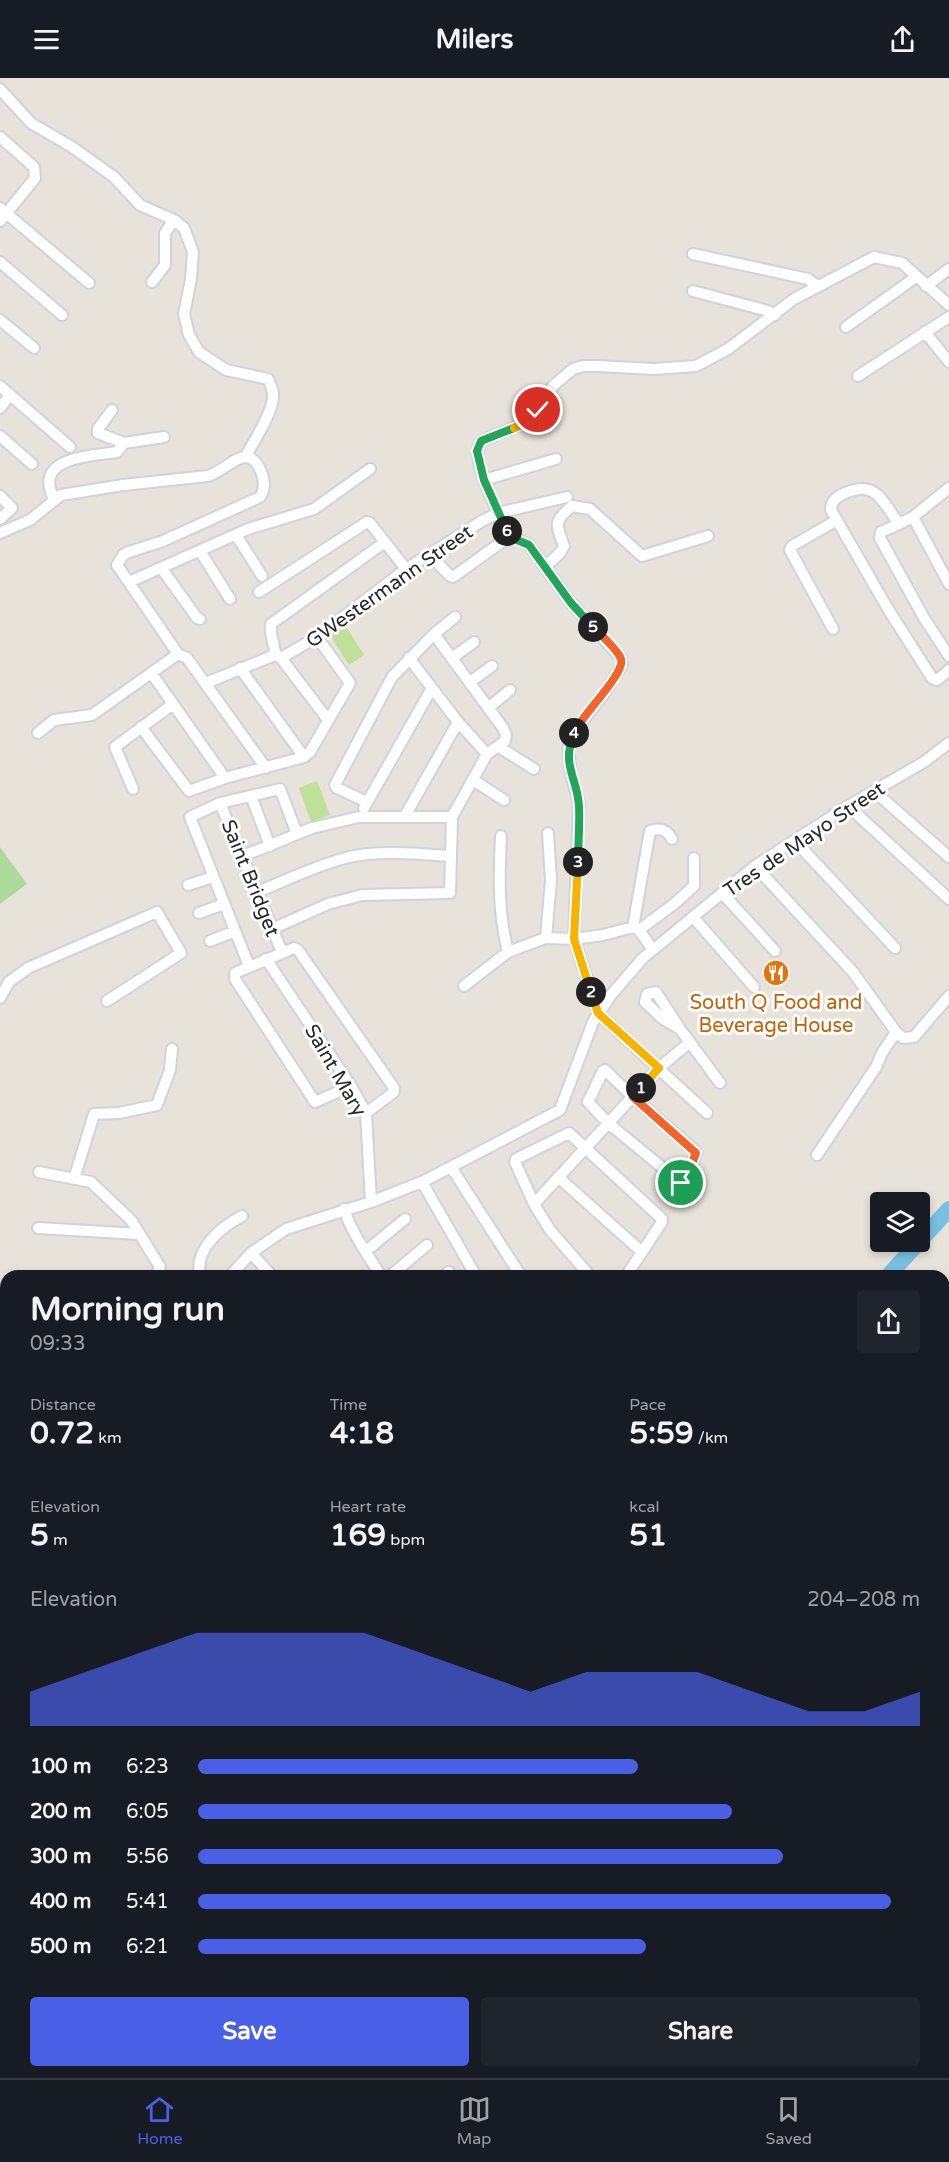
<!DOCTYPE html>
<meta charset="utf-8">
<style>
body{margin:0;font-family:"Varela Round",sans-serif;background:#20242c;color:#f1f3f6;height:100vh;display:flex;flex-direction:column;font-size:22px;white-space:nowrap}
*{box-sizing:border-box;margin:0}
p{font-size:20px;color:#9ea1a6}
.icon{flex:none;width:33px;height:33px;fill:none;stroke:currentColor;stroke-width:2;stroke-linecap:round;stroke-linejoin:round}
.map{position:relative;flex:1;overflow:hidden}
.panel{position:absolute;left:0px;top:1192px;width:950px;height:808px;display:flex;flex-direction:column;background:#171b24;border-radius:18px 18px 0 0;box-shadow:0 3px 9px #0003}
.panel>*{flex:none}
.buttons{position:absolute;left:870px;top:1114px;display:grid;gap:12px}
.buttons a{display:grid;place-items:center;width:60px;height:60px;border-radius:6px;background:#171b24;box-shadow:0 3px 9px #0003;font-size:30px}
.pin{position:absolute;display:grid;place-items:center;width:51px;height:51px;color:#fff;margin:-26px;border:3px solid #fff;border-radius:50%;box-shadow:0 2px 6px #0007}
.km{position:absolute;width:30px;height:30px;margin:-15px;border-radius:50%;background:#222;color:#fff;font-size:16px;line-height:30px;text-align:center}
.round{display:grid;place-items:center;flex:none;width:63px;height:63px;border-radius:6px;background:#20242c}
.overview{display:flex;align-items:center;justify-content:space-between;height:102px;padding:0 30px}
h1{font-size:33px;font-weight:700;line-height:45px}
.metrics{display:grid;grid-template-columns:repeat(3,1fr);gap:9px;height:102px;padding:6px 30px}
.metrics div{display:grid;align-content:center}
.metrics b{font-size:30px;font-weight:700}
.metrics small{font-size:16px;font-weight:400}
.metrics p{font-size:16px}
.chart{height:168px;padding:12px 30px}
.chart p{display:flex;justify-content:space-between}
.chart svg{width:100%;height:108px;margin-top:6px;fill:#4960e6;opacity:.7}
.primary-button{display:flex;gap:12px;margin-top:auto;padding:12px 30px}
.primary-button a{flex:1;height:69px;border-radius:6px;background:#4960e6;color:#fff;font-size:24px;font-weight:700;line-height:69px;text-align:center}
.primary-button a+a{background:#20242c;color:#f1f3f6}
ul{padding:0 30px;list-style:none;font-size:20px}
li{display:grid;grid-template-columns:96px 72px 1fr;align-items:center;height:45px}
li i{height:15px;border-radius:8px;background:#4960e6}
header{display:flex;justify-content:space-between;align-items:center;height:78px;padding:0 30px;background:#171b24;font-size:27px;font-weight:700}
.tab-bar{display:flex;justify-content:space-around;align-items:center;height:84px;border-top:2px solid #363941;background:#171b24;font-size:16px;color:#9ea1a6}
.tab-bar a{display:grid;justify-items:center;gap:3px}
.tab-bar .active{color:#4960e6}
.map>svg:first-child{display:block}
.green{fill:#aeda9b}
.cemetery{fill:#c0d0b3}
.pitch{fill:#bee098}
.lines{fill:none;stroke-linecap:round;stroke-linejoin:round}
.river{stroke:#77c0e0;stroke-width:16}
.minor-casing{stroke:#cfd2df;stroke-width:14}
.highway-casing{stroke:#c3c3c3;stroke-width:18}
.minor{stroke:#fff;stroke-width:10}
.highway{stroke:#eca361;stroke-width:15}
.split-1-casing{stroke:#fff;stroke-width:12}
.split-2-casing{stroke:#fff;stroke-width:12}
.split-3-casing{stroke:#fff;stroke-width:12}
.split-4-casing{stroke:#fff;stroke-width:12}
.split-5-casing{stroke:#fff;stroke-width:12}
.split-6-casing{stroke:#fff;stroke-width:12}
.split-7-casing{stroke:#fff;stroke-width:12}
.split-8-casing{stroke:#fff;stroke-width:12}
.split-1{stroke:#f0652b;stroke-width:8}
.split-2{stroke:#f5b400;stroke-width:8}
.split-3{stroke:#f5b400;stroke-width:8}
.split-4{stroke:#22a559;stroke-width:8}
.split-5{stroke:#f0652b;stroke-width:8}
.split-6{stroke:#22a559;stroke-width:8}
.split-7{stroke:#22a559;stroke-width:8}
.split-8{stroke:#f5b400;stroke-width:8}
.labels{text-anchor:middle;stroke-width:6;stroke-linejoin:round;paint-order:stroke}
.street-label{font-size:20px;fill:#272727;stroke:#fff}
.food-label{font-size:20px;fill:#c56008;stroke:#fff}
</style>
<header><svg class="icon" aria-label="menu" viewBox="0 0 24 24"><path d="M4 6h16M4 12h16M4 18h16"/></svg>Milers<svg class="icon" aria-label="share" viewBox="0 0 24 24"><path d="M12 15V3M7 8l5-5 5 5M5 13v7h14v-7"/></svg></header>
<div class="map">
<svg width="949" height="2000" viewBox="0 0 949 2000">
<rect width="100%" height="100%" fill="#e8e3da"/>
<path class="green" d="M0,769L27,806L0,826Z"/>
<path class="cemetery" d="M949,1488V1573L944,1566V1495Z
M944,1581L949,1588V1680L947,1678L944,1680Z
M949,1740V2000H867L871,1995H944V1745Z"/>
<path class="pitch" d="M345,547L364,577L349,587L330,557Z
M317,703L330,737L311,744L299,710Z"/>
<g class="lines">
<path class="river" d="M888,1198L949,1131"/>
<g class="minor-casing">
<path id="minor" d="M0,11L31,45L72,69L114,99L140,127L174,142L184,150L193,174L191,201L184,236L189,257L199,274L226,292L268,301C270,305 272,310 273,315C275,331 254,363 246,378
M0,59L34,89L35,100L0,143
M0,130L89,205
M693,176L808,201L817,208
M0,184L62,237
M152,204L165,187V155L174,142
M926,208L949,191
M693,213L768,233L775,237
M0,242L34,270
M846,249L916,199
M925,254L949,284
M858,298L949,239
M0,308L70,369
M0,330L10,317
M0,358L32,386
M124,365L164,359
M484,402L556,381
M949,410L913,439L899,446C883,425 877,401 845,415C837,419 831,422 831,432L888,531L932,600L937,602L949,592
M0,418L12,430L0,441
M54,421C32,379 91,378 117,374L124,365L98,355V351L112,332
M913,439L949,506
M899,446L881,454L880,460L924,540L949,578
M0,455L30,442L61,417L123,407L208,398C230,391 248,360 262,396C265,405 265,412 260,419L163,463L129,474L123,477L117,487L178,576L187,580L266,690
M236,457L262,498
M200,473L230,521
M429,476L449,497L453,499L510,458
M546,488L560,475L564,468C556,446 553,444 572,428L590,431L642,478L708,458
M162,491L197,540L200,541
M129,504L248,451L314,431L370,391
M259,514L367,444L370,445L406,491
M833,551L790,472L792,468L837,442
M275,577C275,566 269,557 271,546L385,464
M276,577L281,580L328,642
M281,580L317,559L406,491L482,443L498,435L567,419
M409,580L458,644L487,676
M452,580L474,564
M240,590L304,679
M152,596L225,700
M470,604L492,588
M206,605L275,577
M488,630L510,612
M141,649L189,713L225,700L304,679L310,674L350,605L317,559
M38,655L54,642L92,637L178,576
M499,669L534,691
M473,702L504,722
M133,711L115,669L173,626
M874,713L949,779
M251,718L270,768
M367,724L337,710L335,707L392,599L434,556L455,539
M220,725L282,874
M848,728L949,821
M364,730L432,610
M405,738L458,644
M501,758C499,798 498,835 508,874
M795,763L895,870
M243,778L312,750L359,739H452
M755,788L853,894L896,954L903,960L914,959L949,918
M188,807L213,799
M257,814C287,802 317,787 349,779C380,772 419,776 451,778
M722,815L775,873
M199,835L224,826
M693,839L754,909
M633,849L650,753C661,749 667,752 672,761
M272,851L328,826L362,817L450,815L452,739L487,676L505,663L506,657L503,650L434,556
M639,852L674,826L694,808V780
M546,860L551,802L548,755
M210,863L235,853
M266,881L351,1008L366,1035L371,1124
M249,888L190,739L220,725L280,711L297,756
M464,908L508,874L540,862L546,860L574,861L603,857L633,849L639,852L653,872
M0,920L9,904L28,890L157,834L181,875L107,923
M680,951L663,941L645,924L647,916L656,914L680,951L720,1005
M605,992L633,1019L695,1073L696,1076L685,1104L681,1105L608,1045L588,1024L603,993Z
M351,1008L315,1024L235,901V895L294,870L298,872L394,1010V1014L366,1035
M707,1035L598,935L574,861L579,726L571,695L568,671L576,651L605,614L622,587L621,580L571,525L529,467L510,458C501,441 468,379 481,363L525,345L538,332L554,307L573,291L583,288H597L654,291L696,288L728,271L794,221L874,179L902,185L949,227
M817,1077L876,989L882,975L896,954
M451,1089L519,1195
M39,1094L91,1104L131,1142L160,1189L157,1197L153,1198
M558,1099L642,1174
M74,1101L94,1036L119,1035L157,1027L170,992L172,971
M422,1104L476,1198
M534,1126L659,990L690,964
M344,1131C352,1156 368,1177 381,1198
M38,1150L139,1156
M366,1173L405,1141
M251,1175L272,1198
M200,1198C194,1171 221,1149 242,1138
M230,1198L251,1175L286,1151L371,1124L424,1103L560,1032L593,944L611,917L643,880L755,788L848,728L924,684L949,665
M390,1198L427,1167
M444,1198L449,1194
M590,1198L550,1152L534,1126L515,1084L516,1081L569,1055L662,1141V1144L626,1198
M944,1329L949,1318
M0,1381L6,1377
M944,1437L949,1440
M944,1573L949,1580
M0,1639L6,1635
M0,1965L6,1973
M27,1995L32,2000
M116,1995L121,2000
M480,1995L484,2000
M192,2000L196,1995
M358,2000L363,1995
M525,2000L532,1995"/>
</g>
<g class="highway-casing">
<path id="highway" d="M0,1597L6,1605
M0,1618L6,1626
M277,1995L281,2000
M293,1995L297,2000"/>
</g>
<use href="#minor" class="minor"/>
<use href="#highway" class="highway"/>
</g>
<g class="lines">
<g class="split-1-casing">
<path id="split-1" d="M641,1010L633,1019L696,1075L685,1104L681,1105"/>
</g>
<g class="split-2-casing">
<path id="split-2" d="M591,914L598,935L659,990L641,1010"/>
</g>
<g class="split-3-casing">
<path id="split-3" d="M578,784L574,861L591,914"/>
</g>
<g class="split-4-casing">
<path id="split-4" d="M574,655C561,688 577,698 579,728C580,746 578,766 578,784"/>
</g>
<g class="split-5-casing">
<path id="split-5" d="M574,655C580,639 626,595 621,581C618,572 600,556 593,549"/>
</g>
<g class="split-6-casing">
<path id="split-6" d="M507,453L510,459L529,467L571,525L593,549"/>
</g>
<g class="split-7-casing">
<path id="split-7" d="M507,453L484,402L477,373L481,363L514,350"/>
</g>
<g class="split-8-casing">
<path id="split-8" d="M514,350L525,345L538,332"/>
</g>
<use href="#split-1" class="split-1"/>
<use href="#split-2" class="split-2"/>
<use href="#split-3" class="split-3"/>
<use href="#split-4" class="split-4"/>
<use href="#split-5" class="split-5"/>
<use href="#split-6" class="split-6"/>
<use href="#split-7" class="split-7"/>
<use href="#split-8" class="split-8"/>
</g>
<defs>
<g id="restaurant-disc" transform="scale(1.35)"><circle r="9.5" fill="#e8710a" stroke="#fff"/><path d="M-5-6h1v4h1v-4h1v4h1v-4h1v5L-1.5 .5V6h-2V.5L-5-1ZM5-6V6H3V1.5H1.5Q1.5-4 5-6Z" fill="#fff"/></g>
</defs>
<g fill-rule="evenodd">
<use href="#restaurant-disc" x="776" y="895"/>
</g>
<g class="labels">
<g class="street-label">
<text transform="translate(389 508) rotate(-35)" y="7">GWestermann Street</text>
<text transform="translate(804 761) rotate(-34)" y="7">Tres de Mayo Street</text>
<text transform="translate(251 800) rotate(68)" y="7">Saint Bridget</text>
<text transform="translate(336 992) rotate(60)" y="7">Saint Mary</text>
</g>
<g class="food-label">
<text x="776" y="931">South Q Food and<tspan x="776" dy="23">Beverage House</tspan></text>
</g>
</g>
</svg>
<div class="buttons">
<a><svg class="icon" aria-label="layers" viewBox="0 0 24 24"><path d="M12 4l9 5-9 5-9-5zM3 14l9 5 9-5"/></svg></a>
</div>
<div class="pin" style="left:681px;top:1105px;background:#1e9e55"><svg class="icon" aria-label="arrive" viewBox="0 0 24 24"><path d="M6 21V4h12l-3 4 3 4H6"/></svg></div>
<div class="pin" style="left:538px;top:332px;background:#d93025"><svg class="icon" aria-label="check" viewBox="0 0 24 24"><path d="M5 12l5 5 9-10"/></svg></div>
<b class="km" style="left:641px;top:1010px">1</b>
<b class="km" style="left:591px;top:914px">2</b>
<b class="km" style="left:578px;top:784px">3</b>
<b class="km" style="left:574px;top:655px">4</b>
<b class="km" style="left:593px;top:549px">5</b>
<b class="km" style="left:507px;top:453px">6</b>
<section class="panel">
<div class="overview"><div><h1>Morning run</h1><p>09:33</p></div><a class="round"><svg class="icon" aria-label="share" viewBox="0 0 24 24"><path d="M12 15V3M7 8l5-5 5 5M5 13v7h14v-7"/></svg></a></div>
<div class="metrics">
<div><p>Distance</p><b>0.72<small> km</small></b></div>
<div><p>Time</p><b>4:18</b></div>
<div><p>Pace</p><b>5:59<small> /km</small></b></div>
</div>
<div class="metrics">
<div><p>Elevation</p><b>5<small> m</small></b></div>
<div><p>Heart rate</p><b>169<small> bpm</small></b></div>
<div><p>kcal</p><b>51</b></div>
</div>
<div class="chart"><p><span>Elevation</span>204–208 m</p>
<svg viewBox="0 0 160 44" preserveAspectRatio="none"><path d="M0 44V30L10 22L20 14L30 6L40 6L50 6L60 6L70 14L80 22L90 30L100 22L110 22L120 22L130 30L140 38L150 38L160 30V44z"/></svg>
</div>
<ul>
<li><b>100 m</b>6:23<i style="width:61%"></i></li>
<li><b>200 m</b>6:05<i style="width:74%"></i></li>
<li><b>300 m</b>5:56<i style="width:81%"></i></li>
<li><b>400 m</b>5:41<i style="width:96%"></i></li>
<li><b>500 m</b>6:21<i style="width:62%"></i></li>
</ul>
<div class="primary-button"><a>Save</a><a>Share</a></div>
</section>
</div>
<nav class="tab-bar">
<a class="active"><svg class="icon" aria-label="home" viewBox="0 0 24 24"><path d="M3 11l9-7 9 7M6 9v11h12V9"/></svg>Home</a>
<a><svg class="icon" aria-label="map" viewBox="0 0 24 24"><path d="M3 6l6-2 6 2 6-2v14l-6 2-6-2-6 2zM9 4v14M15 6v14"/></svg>Map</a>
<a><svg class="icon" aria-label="saved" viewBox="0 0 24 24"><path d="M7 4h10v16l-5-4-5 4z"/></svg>Saved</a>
</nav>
